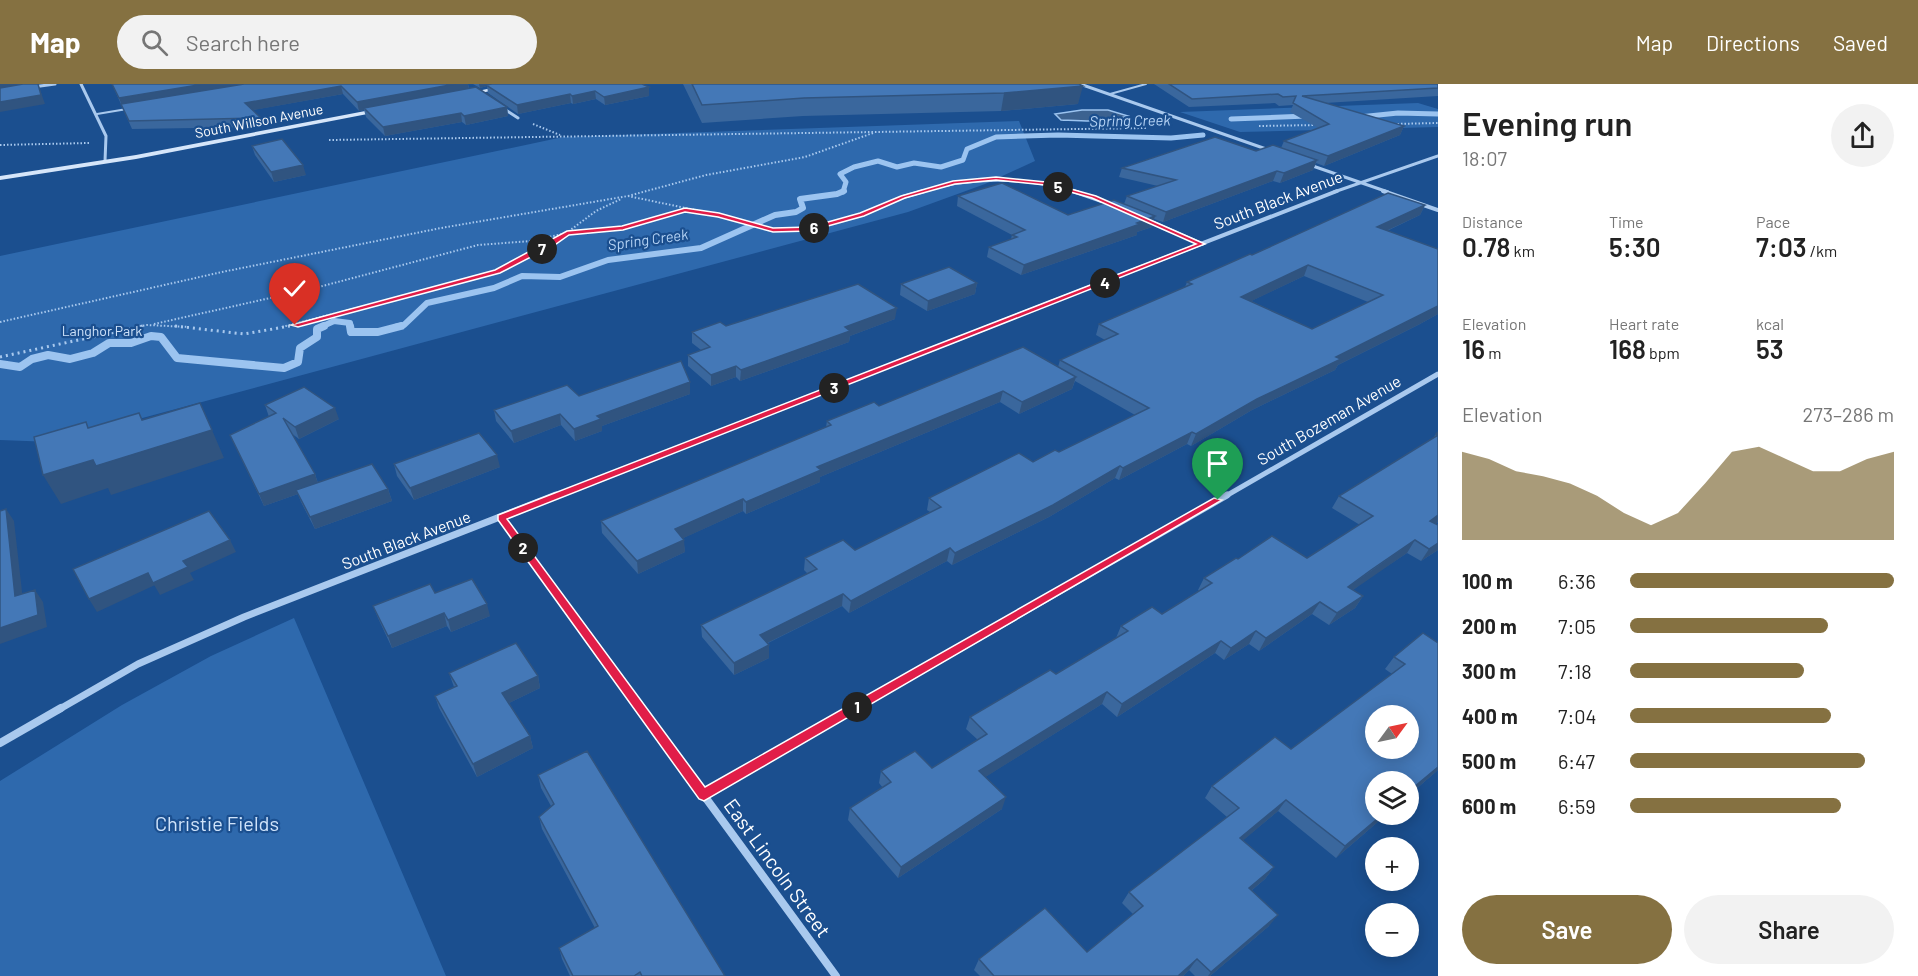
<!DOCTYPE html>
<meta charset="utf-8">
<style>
body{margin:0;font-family:Barlow,sans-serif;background:#f2f2f2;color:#222;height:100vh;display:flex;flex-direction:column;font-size:22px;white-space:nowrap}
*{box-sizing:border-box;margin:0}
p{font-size:20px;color:#767676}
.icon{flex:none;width:33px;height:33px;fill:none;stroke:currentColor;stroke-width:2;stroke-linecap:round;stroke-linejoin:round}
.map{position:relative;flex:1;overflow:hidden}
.side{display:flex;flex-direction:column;background:#fff;width:480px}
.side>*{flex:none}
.needle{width:39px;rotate:57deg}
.tools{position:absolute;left:1365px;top:621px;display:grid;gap:12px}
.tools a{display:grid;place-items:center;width:54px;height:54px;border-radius:50%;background:#fff;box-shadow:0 3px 15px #0003;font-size:30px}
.pin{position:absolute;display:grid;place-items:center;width:51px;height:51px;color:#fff;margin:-62px -26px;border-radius:50% 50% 50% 0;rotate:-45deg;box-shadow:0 0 6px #0007}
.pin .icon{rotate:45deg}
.km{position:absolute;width:30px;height:30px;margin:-15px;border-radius:50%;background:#222;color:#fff;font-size:16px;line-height:30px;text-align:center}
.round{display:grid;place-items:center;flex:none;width:63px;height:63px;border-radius:32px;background:#f2f2f2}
.summary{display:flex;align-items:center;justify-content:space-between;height:102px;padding:0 24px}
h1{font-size:33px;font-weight:600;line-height:45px}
.figures{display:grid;grid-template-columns:repeat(3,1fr);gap:9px;height:102px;padding:6px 24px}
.figures div{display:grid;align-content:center}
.figures b{font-size:26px;font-weight:600}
.figures small{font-size:16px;font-weight:400}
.figures p{font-size:16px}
.chart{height:168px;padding:12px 24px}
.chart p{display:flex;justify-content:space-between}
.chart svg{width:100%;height:108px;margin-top:6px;fill:#857141;opacity:.7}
.action{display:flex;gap:12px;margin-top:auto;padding:12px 24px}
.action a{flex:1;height:69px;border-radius:36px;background:#857141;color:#fff;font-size:24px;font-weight:600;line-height:69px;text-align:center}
.action a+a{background:#f2f2f2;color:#222}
ul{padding:0 24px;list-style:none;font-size:20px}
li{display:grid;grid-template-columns:96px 72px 1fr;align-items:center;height:45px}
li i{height:15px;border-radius:8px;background:#857141}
header{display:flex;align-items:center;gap:36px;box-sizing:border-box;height:84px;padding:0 30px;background:#857141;color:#fff}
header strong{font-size:28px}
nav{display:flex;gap:33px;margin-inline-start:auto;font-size:21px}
.search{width:420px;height:54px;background:#f2f2f2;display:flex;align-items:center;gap:15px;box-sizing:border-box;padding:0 21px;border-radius:33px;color:#767676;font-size:22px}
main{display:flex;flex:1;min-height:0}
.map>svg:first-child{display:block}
.green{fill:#2e69ad}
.water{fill:#3c6290;stroke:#9cc4f0;stroke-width:1.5}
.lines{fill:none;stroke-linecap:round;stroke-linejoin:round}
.stream-far2{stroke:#9cc4f0;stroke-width:5}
.stream-far1{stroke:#9cc4f0;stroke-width:6}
.stream{stroke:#9cc4f0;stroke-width:8}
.path-far1{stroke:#a9c9ee;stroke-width:2;stroke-dasharray:1.5 2;stroke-linecap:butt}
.path{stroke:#a9c9ee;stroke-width:3;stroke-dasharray:2 4;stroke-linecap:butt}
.service{stroke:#a9c9ee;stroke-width:2}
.minor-far4{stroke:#a9c9ee;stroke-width:3}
.minor-far3{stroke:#a9c9ee;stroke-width:4}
.minor-far2{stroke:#a9c9ee;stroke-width:5}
.minor-far1{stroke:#a9c9ee;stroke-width:7}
.minor{stroke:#a9c9ee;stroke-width:8}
.secondary{fill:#d6e6fa;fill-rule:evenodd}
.wall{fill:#3a679d;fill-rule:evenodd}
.shaded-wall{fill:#305480}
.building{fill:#4478b7;stroke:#305480;stroke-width:1.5;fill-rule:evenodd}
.route{fill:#e11d48;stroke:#fff;stroke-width:1.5}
.labels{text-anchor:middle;stroke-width:4.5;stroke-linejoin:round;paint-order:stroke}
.far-street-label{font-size:14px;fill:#fff;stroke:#1b4f8f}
.far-park-label{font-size:14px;fill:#cfe3fa;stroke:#1b4f8f}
.far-water-label{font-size:15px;font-style:italic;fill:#b5d3f5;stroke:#1b4f8f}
.street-label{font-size:16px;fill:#fff;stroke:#1b4f8f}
.near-park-label{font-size:20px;fill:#cfe3fa;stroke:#1b4f8f}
.near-street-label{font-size:20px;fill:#fff;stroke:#1b4f8f}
</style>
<header>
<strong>Map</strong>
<div class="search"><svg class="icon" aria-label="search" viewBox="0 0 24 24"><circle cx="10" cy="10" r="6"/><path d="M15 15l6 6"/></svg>Search here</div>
<nav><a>Map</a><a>Directions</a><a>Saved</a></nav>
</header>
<main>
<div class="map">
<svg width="1438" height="892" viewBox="0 0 1438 892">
<rect width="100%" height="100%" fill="#1b4f8f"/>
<path class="green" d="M1418,19L1438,25V43L1240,48L1180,28Z
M1019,37L1035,77L985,100L908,128L53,358L0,356V172L563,53Z
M294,534L446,892H0V697L122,621L211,572Z"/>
<path class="water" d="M1082,26H1108L1128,32C1107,39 1084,37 1061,36L1055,30Z"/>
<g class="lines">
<path class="stream-far2" d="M1359,33L1398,29L1438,30
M1231,35L1307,32
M843,108L846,98L840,90L854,83L878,77L897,83L914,79L941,83L963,76L967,65L996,53L1058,51L1171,54L1203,51"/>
<path class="stream-far1" d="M321,243L334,237L350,239V243
M395,243L404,241L427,219L494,204L522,192L560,193L608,176L701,164L775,131L796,128L803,124L800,115L837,110L844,107"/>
<path class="stream" d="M350,242L351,248H378L401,242
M0,280L20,283L32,275L48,271L70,275L93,269L109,259H131L151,252L161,253L177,274L284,284L298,278L300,264L317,253V245L324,242"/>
<path class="path-far1" d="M533,40L560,51
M1394,40L1438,39
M1259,42L1317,41
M329,56L1146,44
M0,61L89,59
M628,112L706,91L805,73L873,49
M0,238L222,188L441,144L628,112L719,131L773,146L810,145L862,130L888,119
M154,240L315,204L478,161L531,157L567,149L623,144L685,126
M136,243L147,241L189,243
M282,243L498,188L553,159L596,127L621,115"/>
<path class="path" d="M175,242L244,250L290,242
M0,273L143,242"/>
<path class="service" d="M1110,10L1146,0
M97,30L127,25"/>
<path class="minor-far4" d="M81,0L106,52L105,77
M1080,0L1269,66
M33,3L55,0
M501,23L518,34
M1307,80L1388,108
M919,108C971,92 1026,93 1078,108
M1334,108L1438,72"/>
<path class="minor-far3" d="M1073,107L1113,121
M1383,107L1438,126
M903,113L924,107
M1147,136L1202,160
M987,243L1337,107"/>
<path class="minor-far2" d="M552,413L991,242
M1224,413L1438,290"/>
<path class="minor-far1" d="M501,434L641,626
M58,626L138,580L244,533L556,411
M853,626L1227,411"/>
<path class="minor" d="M640,624L836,892
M0,659L61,624
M704,711L856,624"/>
<path class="secondary" d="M511,0H524L466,12L463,10Z
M381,24L383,27L136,75L0,96V92L136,71Z"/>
</g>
<path class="wall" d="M112,0H468L469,4L507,23L508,32L466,41L462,38L385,52L366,33L364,26L359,27L343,10L252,26L261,34L263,43L132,45Z
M473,0H642L649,12L605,21L596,15L573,20L571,19L518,30L488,9L487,2L480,4Z
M683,0H1079L1078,20L1001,27L803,32L702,39Z
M1154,0H1438V12L1325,19L1404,42L1400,51L1324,82L1316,79L1313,86L1280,99L1273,97L1163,138L1154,135L1152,143L1137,148V151L1021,191L987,173L989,163L1011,155L1012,151L957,122L958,112L1068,131L1124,120L1127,112L1158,102L1119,93L1122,84L1281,64L1284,57L1318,44L1290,28L1293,21L1279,22L1275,19L1189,23Z
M252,62L306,91L274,98L255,71Z
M1425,121L1420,131L1387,147L1438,165V230L1420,240L1338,281L1335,286L1252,326L1191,362L1187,360L1119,396L1115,394L1049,433L952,481L947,477L849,529L842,522L768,559L769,561V574L734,591L702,553L701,541L808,490L804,486L805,474L855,466L930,428L927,426L929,414L1059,368L1135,331L1075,297L1072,305L1019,330L1000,318L820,393V398L746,430L743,427L683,454L685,468L638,490L602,449L601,437L826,343L827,337L879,322L1058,283L1060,276L1105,256L1096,251L1099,240L1185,203L1187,198L1252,171ZM1304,192L1368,218L1312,245L1251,217Z
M977,199L975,210L927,227L900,211L901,200Z
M895,235L850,252L849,258L740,297L736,293L711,302L688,282V271L701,266L692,259V248L726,242Z
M690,298V310L602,342V347L575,357L561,341L514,359L496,337L494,326L579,312Z
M265,321L339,335L299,355L291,349L315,390L318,399L388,405L392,417L315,445L301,418L298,410L264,422L230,351L269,333Z
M1438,348V438L1435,440L1438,466L1421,477L1407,469L1363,498L1353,506L1363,512L1355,524L1329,541L1312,530L1259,567L1249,560L1224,576L1215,569L1117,633L1102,620L985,693L1002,725L898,794L848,736L850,724L883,704L879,699L881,687L932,684L978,656L966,645L970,633L1056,590L1116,554L1121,542L1162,530L1199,507L1198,506L1204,494L1238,475L1307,474L1360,441L1332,424L1339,412L1433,354L1436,350Z
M394,380L500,383L414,416L397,392Z
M435,509L490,532L451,548L447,542L392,564L378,534L373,522Z
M1438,559V686L1408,712V698L1376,730H1387L1336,774L1278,727L1243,756L1274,783L1265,795L1251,807L1269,842L1210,892H1195L1189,886L1183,892H980L974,886L979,875L1087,868L1133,830L1122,819L1129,808L1227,733L1205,714L1212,702L1291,665L1392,590L1385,585L1394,573Z
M449,589L538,592L540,604L509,619L530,652L533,664L477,693L439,624L435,612L454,603Z
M538,691L725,892H570L562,875L559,864L595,844L542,745L539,733L551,722L541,704Z"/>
<path class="shaded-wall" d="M0,0H32L0,5Z
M38,0L45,20L0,28V18Z
M204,0H255L122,22L119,14Z
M455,0H468L469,6L364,24V26L359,27L357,18Z
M479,0H500L486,1L487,2L480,4Z
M341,2L343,10L248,27L245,19Z
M1083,2L1078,20L1001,27L1004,9Z
M649,3V12L605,21L604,13Z
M595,7L596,15L573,20L572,12Z
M570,10L571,19L518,30L517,21Z
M507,23L508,32L466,41L464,32Z
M461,29L462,38L385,52L383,43Z
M1404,42L1400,51L1324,82L1328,72Z
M1317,76L1313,86L1280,99L1284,89Z
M303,81L306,91L274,98L271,88Z
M1277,87L1273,97L1163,138L1166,128Z
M1425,121L1420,131L1373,153L1377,143Z
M1155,132L1152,143L1137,148V151L1021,191L1024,181Z
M1308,181L1304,192L1237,224L1241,213Z
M977,199L975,210L927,227L928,217Z
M1438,222V230L1420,240L1338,281L1335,286L1252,326L1191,362L1196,350L1257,315L1336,273Z
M897,224L895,235L850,252L849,258L740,297L741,286L845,243Z
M736,282V293L711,302V291Z
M1076,293L1072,305L1019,330L1022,318Z
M690,298V310L602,342V347L575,357L574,345L597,332Z
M1003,307L1000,318L820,393V398L746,430V418L817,383Z
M335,324L339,335L299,355L295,343Z
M139,329L153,357L212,346L224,374L111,411L108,404L61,420L43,391L93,376L142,336Z
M560,330L561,341L514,359L511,347Z
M1192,348L1187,360L1119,396L1123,384Z
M497,371L500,383L414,416L410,404Z
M1120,382L1115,394L1049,433L952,481L955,469Z
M315,390L319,403L296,406L298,410L264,422L259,410Z
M388,405L392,417L315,445L310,433Z
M743,415V427L675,458V445Z
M6,425L14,437L24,525L15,512Z
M1438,431V438L1422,449L1430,437Z
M230,456L236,468L190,489L194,496L160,511L153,499L183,477Z
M684,456L685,468L638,490L637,477Z
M1415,456L1407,469L1340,515L1348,503Z
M1438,459V466L1421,477L1429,465Z
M950,464L947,477L849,529L851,517Z
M148,489L155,501L97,528L89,515Z
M35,506L43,518L47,543L0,560V544Z
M843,510L842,522L759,563L760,551Z
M1363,512L1355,524L1329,541L1337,529Z
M1320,518L1312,530L1259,567L1266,554Z
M487,520L490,532L451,548L448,536Z
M444,529L447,542L392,564L388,552Z
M1256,547L1249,560L1224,576L1231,564Z
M1221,557L1215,569L1117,633L1122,620Z
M769,561V574L734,591V579Z
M538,592L540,604L505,621L502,609Z
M1107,608L1102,620L976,699L979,687Z
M530,652L533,664L477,693L473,680Z
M1438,683V686L1408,712V708Z
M1006,713L1002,725L898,794L901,783Z
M1286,716L1278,727L1232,766L1240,754Z
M1383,730H1387L1336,774L1345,762Z
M1274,783L1265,795L1240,816L1249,804Z
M1278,831L1269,842L1210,892H1208L1211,888Z
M1197,875L1189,886L1183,892H1178Z"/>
<path class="building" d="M23,0H38L41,11L0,18V4Z
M112,0H204L119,14Z
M244,0H455L357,18L341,2L245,19L261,34L129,37L121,20Z
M492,0H642L649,3L604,13L595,7L572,12L570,10L517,21L486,1Z
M692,0H1079L1083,2L1004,9L804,14L702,21Z
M1169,0H1438V4L1302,12L1404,42L1328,72L1284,57L1329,40L1293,19L1296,12L1283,13L1278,10L1192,15Z
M476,3L507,23L464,32L461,29L383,43L364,24Z
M1215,53L1256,67L1273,61L1317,76L1284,89L1277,87L1166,128L1127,112L1176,96L1122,84Z
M282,55L303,81L271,88L252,62Z
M1002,99L1068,131L1114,116L1155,132L1137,139L1140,140L1024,181L989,163L1017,153L1012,151L1025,146L958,112Z
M1388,109L1425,121L1377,143L1438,165V222L1336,273L1341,275L1257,315L1196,350L1192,348L1123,384L1120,382L1053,421L955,469L950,464L851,517L843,510L760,551L769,561L734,579L701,541L817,485L805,474L843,456L855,466L941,423L929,414L1019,369L1033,378L1055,366L1059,368L1149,324L1060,276L1118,250L1099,240L1192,200L1187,198L1250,170L1252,171ZM1308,181L1383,211L1312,245L1241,213Z
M949,183L977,199L928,217L901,200Z
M858,200L897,224L845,243L850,247L741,286L736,282L711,291L688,271L710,263L692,248L720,238L726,242Z
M1023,263L1076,293L1022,318L1003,307L817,383L821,386L746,418L743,415L675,445L684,456L637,477L601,437L831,341L827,337L874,318L879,322Z
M681,277L690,298L597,332L601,335L574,345L560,330L511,347L494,326L567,301L579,312Z
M304,303L335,324L295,343L283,334L315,390L259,410L230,351L276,329L265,321Z
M200,319L212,346L96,382L93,376L43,391L34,353L86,338L88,344L139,329L142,336Z
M1438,348V431L1430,437L1438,441V459L1429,465L1415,456L1371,486L1348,503L1363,512L1337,529L1320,518L1266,554L1256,547L1231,564L1221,557L1122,620L1107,608L979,687L1006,713L901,783L850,724L891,698L881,687L915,667L932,684L987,650L970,633L1050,586L1056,590L1128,547L1121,542L1152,523L1162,530L1212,499L1204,494L1236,474L1238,475L1272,452L1307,474L1373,432L1339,412L1438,351L1436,350Z
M479,349L497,371L410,404L394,380Z
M372,380L388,405L310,433L296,406Z
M6,425L15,512L35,506L38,531L0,544V427Z
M209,427L230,456L183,477L188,483L153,499L148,489L89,515L73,485Z
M472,495L487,520L448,536L444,529L388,552L373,522L430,500L435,509Z
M1423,549L1438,559V683L1408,708V698H1376V730H1383L1345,762L1286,716L1240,754L1274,783L1249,804L1278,831L1211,888L1197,875L1178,892H994L979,875L1045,824L1087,868L1143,822L1129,808L1239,724L1212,702L1275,653L1291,665L1405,580L1394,573ZM1376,632H1408V664H1376Z
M516,559L538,592L502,609L530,652L473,680L435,612L457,602L449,589Z
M587,667L725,892H642L640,888L634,892H573L559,864L598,842L539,733L554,720L538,691Z"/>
<path class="route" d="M996,93L1046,98L1096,112L1205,160L507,435L705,703L1214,414L1222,416L704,717L699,715L498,436V431L1196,160L1092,114L1045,101L996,96L955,100L905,114L864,132L810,147L773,148L718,133L685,128L623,146L569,151L556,160L500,189L298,243L291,241L495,186L567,147L622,142L685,124L719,129L773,144L810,143L860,129L901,112L953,97Z"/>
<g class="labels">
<g class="far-street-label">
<text transform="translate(259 37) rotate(-11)" y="5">South Willson Avenue</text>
</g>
<g class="far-park-label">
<text x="102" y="252">Langhor Park</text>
</g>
<g class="far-water-label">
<text transform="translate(1130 37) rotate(-1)" y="5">Spring Creek</text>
<text transform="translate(648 156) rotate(-8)" y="5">Spring Creek</text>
</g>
<g class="street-label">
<text transform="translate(1278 116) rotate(-21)" y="6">South Black Avenue</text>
<text transform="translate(1329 336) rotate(-30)" y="6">South Bozeman Avenue</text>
<text transform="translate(406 456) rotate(-21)" y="6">South Black Avenue</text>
</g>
<g class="near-park-label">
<text x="217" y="747">Christie Fields</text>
</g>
<g class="near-street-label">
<text transform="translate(777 784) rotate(54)" y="7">East Lincoln Street</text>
</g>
</g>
</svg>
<div class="tools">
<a><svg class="needle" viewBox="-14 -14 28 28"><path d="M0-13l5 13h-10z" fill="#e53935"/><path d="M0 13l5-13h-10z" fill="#767676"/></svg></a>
<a><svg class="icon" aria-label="layers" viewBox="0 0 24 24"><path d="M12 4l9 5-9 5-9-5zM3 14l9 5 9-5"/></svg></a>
<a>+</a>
<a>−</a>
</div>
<div class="pin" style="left:1218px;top:416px;background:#1e9e55"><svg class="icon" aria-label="arrive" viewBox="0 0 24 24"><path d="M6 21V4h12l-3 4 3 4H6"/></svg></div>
<div class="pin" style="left:295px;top:241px;background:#d93025"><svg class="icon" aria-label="check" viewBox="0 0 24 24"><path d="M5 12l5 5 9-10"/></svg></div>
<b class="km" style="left:857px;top:623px">1</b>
<b class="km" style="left:523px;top:464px">2</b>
<b class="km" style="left:834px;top:304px">3</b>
<b class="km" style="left:1105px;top:199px">4</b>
<b class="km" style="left:1058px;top:103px">5</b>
<b class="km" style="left:814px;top:144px">6</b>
<b class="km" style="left:542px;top:165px">7</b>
</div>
<section class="side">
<div class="summary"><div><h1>Evening run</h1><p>18:07</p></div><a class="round"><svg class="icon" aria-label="share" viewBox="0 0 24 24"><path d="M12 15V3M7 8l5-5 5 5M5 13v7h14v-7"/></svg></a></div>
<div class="figures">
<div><p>Distance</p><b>0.78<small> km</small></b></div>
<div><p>Time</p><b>5:30</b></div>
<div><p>Pace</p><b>7:03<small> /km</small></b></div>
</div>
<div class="figures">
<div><p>Elevation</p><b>16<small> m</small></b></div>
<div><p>Heart rate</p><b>168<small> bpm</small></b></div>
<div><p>kcal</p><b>53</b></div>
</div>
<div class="chart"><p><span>Elevation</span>273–286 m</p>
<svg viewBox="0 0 160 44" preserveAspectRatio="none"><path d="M0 44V8L10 11L20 16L30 18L40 21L50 26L60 33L70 38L80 33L90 21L100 8L110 6L120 11L130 16L140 16L150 11L160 8V44z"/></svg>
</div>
<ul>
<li><b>100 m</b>6:36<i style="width:100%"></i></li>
<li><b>200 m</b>7:05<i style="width:75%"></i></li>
<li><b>300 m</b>7:18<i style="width:66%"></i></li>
<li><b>400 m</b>7:04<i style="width:76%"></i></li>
<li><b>500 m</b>6:47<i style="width:89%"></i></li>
<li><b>600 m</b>6:59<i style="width:80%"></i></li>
</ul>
<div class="action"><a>Save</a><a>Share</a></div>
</section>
</main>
